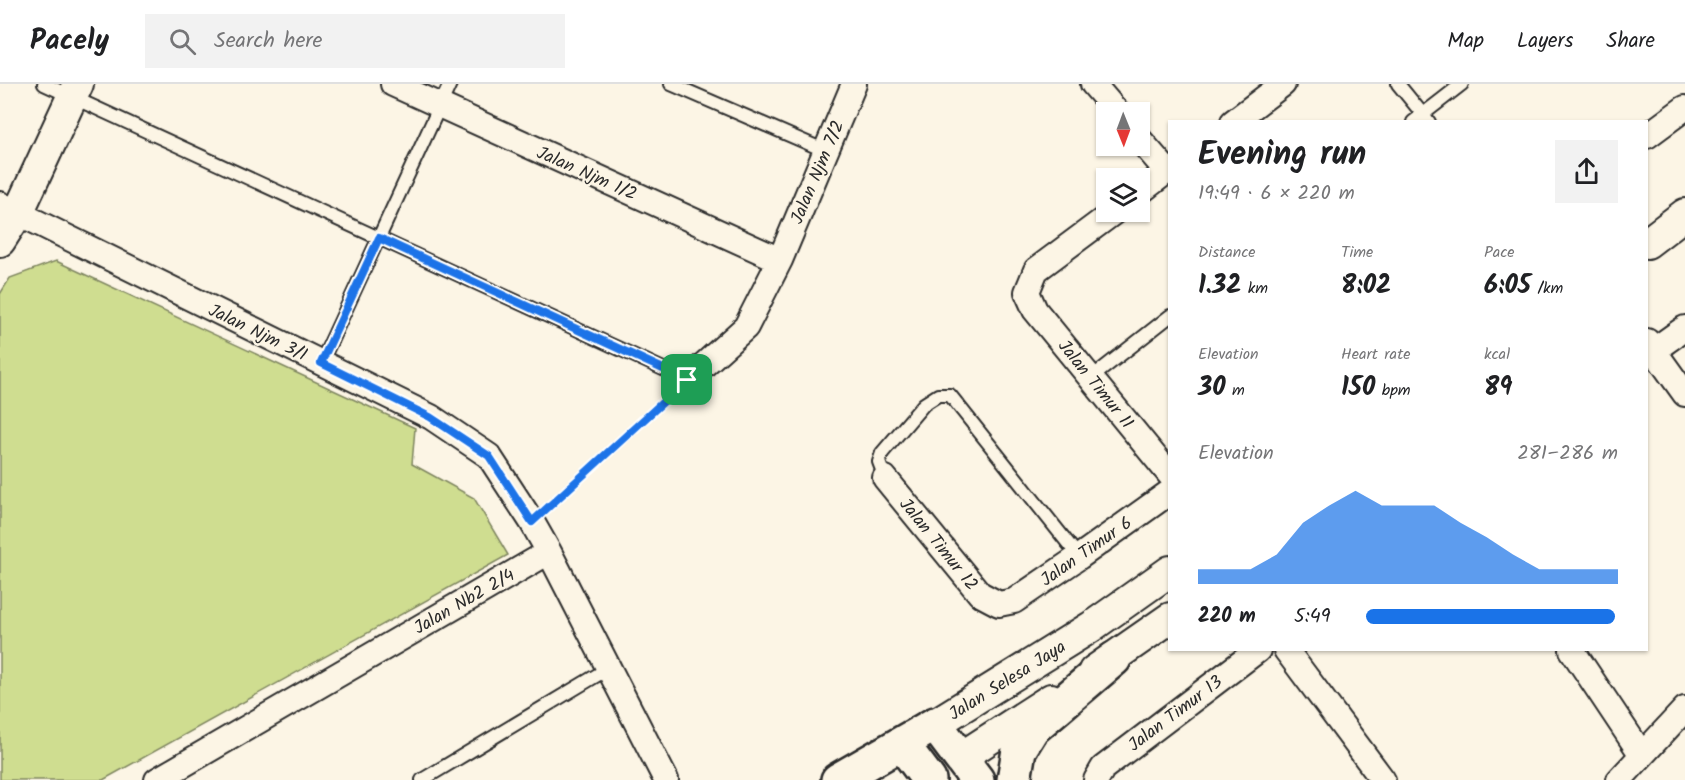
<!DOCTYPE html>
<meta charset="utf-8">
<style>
body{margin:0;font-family:Kalam,sans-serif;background:#f2f2f2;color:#202124;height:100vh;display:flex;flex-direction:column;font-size:22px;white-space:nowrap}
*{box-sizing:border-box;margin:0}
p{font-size:20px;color:#757577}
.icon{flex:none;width:33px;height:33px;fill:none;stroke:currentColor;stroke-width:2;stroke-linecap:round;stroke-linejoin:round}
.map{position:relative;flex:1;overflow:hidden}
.sheet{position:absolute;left:1168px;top:36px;width:480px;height:531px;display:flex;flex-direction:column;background:#fff;border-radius:0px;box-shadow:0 2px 4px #0004}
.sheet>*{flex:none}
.needle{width:39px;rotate:179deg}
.buttons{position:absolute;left:1096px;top:18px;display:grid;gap:12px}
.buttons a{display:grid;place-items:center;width:54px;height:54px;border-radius:0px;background:#fff;box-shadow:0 2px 4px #0004;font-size:30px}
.pin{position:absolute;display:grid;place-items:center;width:51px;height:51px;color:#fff;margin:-26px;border-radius:12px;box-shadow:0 3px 9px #0006}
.round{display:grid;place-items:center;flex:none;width:63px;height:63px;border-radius:0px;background:#f2f2f2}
.headline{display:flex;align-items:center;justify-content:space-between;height:102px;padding:0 30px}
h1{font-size:33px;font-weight:700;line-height:45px}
.metrics{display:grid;grid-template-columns:repeat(3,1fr);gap:9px;height:102px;padding:6px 30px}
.metrics div{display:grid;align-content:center}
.metrics b{font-size:26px;font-weight:700}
.metrics small{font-size:16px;font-weight:400}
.metrics p{font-size:16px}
.chart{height:168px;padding:12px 30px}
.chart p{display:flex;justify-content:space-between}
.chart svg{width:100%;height:108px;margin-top:6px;fill:#1a73e8;opacity:.7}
ul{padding:0 30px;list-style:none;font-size:20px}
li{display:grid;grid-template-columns:96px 72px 1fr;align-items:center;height:45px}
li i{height:15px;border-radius:8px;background:#1a73e8}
header{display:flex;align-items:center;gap:36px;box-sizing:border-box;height:84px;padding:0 30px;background:#fff;border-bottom:2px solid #e0e0e0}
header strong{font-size:28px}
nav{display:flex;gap:33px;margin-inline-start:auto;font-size:21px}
.search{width:420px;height:54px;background:#f2f2f2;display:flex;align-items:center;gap:15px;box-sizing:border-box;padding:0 21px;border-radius:0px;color:#757577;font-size:22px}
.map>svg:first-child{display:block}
.green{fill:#cfdd90;stroke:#7d845e;stroke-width:1.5}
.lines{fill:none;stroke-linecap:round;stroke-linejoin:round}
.service-casing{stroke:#2b2b2b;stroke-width:16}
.minor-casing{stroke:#2b2b2b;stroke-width:28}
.tertiary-casing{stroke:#2b2b2b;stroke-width:34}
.secondary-casing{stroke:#2b2b2b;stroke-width:38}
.path{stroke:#2b2b2b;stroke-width:4;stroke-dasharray:6 4.5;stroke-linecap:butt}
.service{stroke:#fcf5e5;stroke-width:12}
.minor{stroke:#fcf5e5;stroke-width:24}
.tertiary{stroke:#fcf5e5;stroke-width:30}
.secondary{stroke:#fcf5e5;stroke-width:33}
.route-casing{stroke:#fff;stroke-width:12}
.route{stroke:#1a73e8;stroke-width:8}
.labels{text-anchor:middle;stroke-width:5;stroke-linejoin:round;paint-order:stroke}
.street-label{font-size:18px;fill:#2b2b2b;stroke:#fcf5e5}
</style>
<header>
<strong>Pacely</strong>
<div class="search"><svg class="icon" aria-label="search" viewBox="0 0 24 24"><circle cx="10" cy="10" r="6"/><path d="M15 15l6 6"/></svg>Search here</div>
<nav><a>Map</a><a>Layers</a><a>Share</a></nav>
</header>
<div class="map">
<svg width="1685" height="696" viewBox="0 0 1685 696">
<rect width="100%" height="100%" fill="#fcf5e5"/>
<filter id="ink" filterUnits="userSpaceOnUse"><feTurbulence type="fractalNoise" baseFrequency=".0167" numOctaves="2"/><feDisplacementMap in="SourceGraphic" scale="12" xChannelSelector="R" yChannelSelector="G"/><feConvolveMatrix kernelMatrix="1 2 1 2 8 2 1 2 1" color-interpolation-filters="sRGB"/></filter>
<g filter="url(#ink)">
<path class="green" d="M56,177L415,344L412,380L474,414L508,471L103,696H0V210L10,194Z"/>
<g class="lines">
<g class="service-casing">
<path id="service" d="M44,0L687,296
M671,0L826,67
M1398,0L1429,38
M1413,38L1462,0
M321,279L450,0
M1091,294L1170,232
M885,394L879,378L882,369L924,320L938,311H950L1079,473
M422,696L609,584"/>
</g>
<g class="minor-casing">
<path id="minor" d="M393,0L780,176
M1093,0L1117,28
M1233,38L1283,0
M1647,52L1685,24
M1140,56L1167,87
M1140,108L1170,85
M0,120L431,333L489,372L532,438L549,468L666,696
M1114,128L1036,186L1027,208L1035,226L1170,391
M1647,257L1685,310
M1647,271L1685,244
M687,296L746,243L780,176L854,0
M885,394L980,510L999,520L1014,517L1079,473L1170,408
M1286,566L1383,696
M1572,566L1642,671
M157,696L549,468
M1096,696L1103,684L1258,566
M1619,696L1685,625"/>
</g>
<g class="tertiary-casing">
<path id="tertiary" d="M0,157L18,129L78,0
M1647,159L1685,130
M1094,587L1170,534
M935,640L1091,543L1170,487
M960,674L1051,615"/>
</g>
<g class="secondary-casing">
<path id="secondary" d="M902,660L929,696
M838,696L935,640L977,696
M1014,696L1019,666L1032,645L1114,575"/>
</g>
<path class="path" d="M550,421L669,313"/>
<use href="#service" class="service"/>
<use href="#minor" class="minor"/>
<use href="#tertiary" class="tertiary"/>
<use href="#secondary" class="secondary"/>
</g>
</g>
<g class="lines" filter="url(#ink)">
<g class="route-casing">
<path id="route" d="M379,154L687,296L532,438L489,372L430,333L321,279Z"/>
</g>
<use href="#route" class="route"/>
</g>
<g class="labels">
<g class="street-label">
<text transform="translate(817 88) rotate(-67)" y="6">Jalan Njm 7/2</text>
<text transform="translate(587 89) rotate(24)" y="6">Jalan Njm 1/2</text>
<text transform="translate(258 248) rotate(26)" y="6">Jalan Njm 3/1</text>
<text transform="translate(1096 300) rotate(51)" y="6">Jalan Timur 11</text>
<text transform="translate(939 460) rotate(51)" y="6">Jalan Timur 12</text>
<text transform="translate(1086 467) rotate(-35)" y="6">Jalan Timur 6</text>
<text transform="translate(464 517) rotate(-30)" y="6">Jalan Nb2 2/4</text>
<text transform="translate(1007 596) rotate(-32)" y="6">Jalan Selesa Jaya</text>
<text transform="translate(1175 629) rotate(-37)" y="6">Jalan Timur 13</text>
</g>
</g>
</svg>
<div class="buttons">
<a><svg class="needle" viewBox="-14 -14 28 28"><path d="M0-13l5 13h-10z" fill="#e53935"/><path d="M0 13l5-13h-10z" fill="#757577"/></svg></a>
<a><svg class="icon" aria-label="layers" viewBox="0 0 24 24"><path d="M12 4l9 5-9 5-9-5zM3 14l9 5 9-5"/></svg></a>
</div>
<div class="pin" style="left:687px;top:296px;background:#1e9e55"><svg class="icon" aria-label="arrive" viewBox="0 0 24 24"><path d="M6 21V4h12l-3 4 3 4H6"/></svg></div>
<section class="sheet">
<div class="headline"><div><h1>Evening run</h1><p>19:49 · 6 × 220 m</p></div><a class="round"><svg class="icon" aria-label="share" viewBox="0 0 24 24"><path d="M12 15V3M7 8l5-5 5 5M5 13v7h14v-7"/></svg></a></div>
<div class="metrics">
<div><p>Distance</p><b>1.32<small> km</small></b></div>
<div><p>Time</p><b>8:02</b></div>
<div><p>Pace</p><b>6:05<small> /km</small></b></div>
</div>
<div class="metrics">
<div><p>Elevation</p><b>30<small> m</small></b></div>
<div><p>Heart rate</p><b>150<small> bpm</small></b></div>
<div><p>kcal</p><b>89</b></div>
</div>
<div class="chart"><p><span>Elevation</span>281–286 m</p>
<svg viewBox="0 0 160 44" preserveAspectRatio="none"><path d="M0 44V38L10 38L20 38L30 32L40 19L50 12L60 6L70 12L80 12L90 12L100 19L110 25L120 32L130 38L140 38L150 38L160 38V44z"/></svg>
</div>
<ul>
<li><b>220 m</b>5:49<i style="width:99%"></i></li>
</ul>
</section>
</div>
